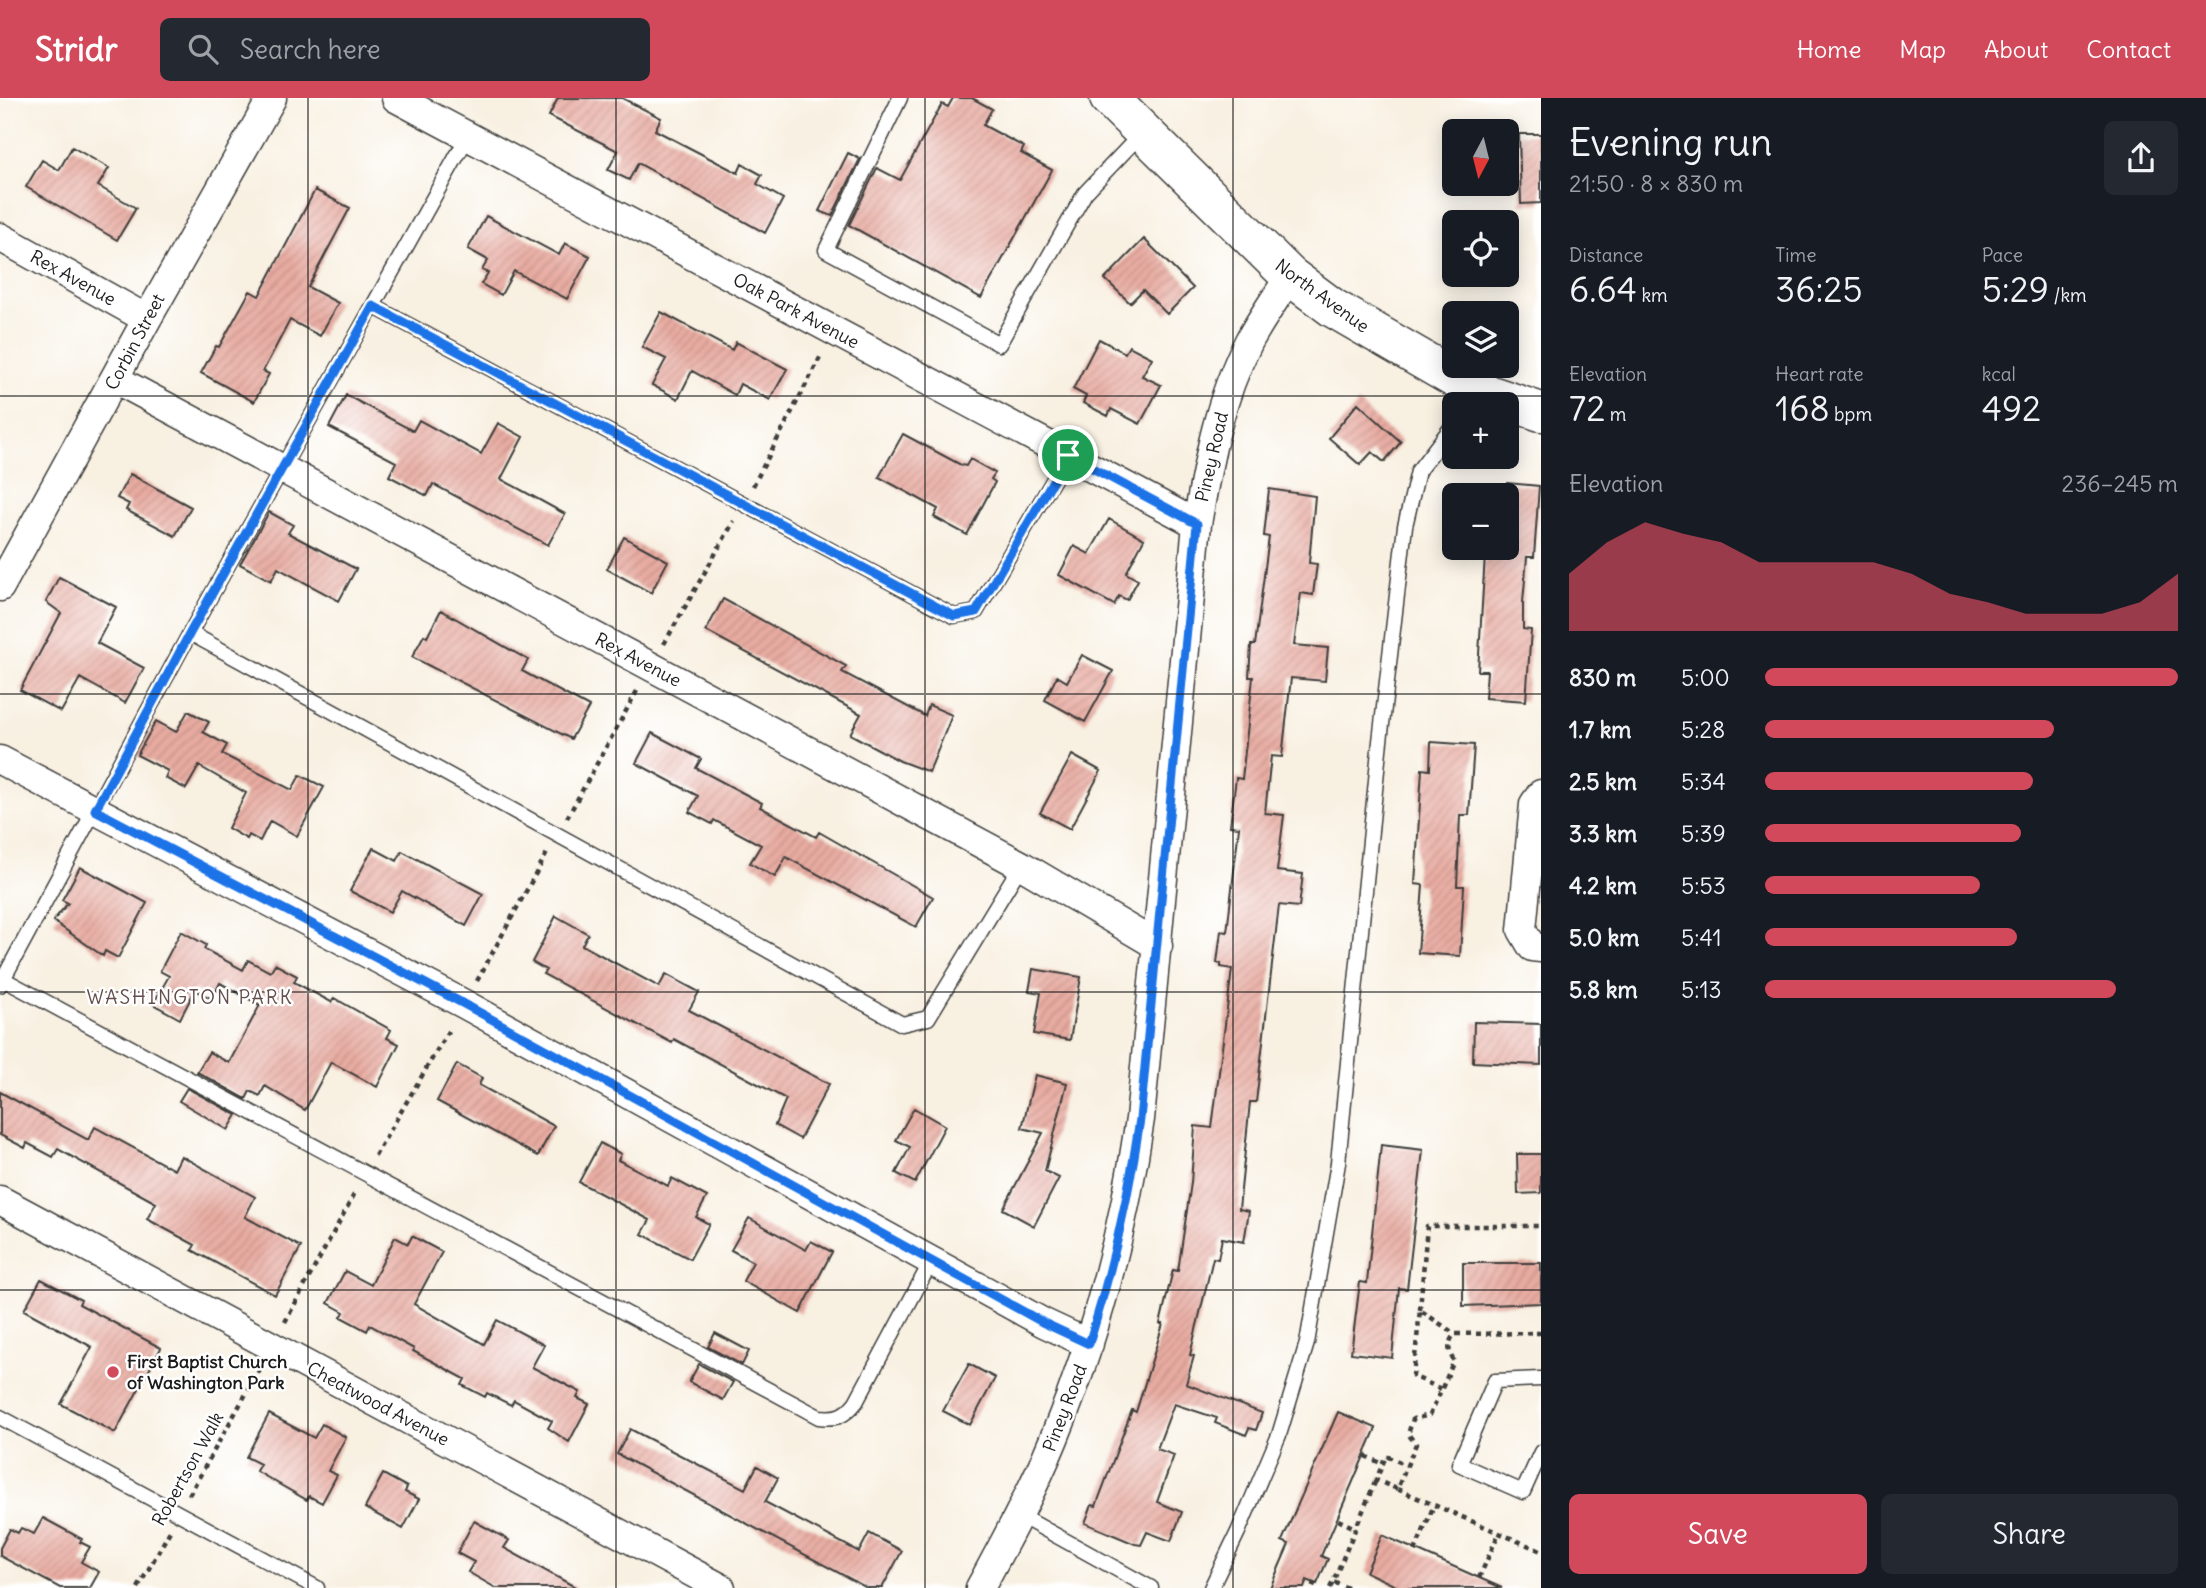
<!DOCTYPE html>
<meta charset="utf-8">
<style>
body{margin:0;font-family:Delius,sans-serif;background:#242831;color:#f1f3f6;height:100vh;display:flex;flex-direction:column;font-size:26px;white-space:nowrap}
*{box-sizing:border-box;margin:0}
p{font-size:23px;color:#9ea1a6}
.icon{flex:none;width:38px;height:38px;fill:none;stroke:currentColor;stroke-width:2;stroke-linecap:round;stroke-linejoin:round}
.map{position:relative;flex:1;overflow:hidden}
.sheet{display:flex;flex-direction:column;background:#171b24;width:665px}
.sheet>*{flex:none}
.needle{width:46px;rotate:187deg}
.fabs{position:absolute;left:1442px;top:21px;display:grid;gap:14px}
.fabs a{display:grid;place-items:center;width:77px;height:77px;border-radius:10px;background:#171b24;box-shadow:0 4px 18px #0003;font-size:35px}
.pin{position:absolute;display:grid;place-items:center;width:60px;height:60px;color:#fff;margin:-30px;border:4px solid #fff;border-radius:50%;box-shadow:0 2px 7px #0007}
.round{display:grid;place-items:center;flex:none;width:74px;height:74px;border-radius:10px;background:#242831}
.headline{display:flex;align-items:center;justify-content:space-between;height:119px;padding:0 28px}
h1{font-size:38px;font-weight:600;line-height:52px}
.metrics{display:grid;grid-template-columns:repeat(3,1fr);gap:10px;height:119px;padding:7px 28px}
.metrics div{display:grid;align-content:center}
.metrics b{font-size:35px;font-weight:600}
.metrics small{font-size:19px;font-weight:400}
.metrics p{font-size:19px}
.chart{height:196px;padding:14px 28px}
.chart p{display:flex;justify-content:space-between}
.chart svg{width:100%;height:126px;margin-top:7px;fill:#d1495b;opacity:.7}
.cta{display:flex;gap:14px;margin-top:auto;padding:14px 28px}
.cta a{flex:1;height:80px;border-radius:10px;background:#d1495b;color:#fff;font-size:28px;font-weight:600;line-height:80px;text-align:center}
.cta a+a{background:#242831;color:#f1f3f6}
ul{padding:0 28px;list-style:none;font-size:23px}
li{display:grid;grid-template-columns:112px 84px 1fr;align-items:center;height:52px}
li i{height:18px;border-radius:9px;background:#d1495b}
header{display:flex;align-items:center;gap:42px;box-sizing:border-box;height:98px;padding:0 35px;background:#d1495b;color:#fff}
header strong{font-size:33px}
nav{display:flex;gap:38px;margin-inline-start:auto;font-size:24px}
.search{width:490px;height:63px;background:#242831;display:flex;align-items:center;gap:18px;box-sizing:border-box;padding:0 24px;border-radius:10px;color:#9ea1a6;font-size:26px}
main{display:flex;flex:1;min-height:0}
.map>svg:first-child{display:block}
.building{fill:url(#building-hatch)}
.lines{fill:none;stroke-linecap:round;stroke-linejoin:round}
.lane-casing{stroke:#3d3c3a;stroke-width:17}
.street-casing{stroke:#3d3c3a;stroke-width:31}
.secondary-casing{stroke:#3d3c3a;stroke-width:41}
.path{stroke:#3d3c3a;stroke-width:4.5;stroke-dasharray:5 5;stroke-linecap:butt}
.lane{stroke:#fff;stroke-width:14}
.street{stroke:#fff;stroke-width:28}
.secondary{stroke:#fff;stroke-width:38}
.route-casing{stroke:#fff;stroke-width:14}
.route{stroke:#1a73e8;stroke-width:9}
.grid{fill:none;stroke:#1c1c1c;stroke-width:2;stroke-opacity:0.55}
.poi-dot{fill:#d1495b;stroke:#fff;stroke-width:2.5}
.labels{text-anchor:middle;stroke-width:5;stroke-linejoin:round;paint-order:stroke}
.street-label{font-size:18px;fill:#1c1c1c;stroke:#fff}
.poi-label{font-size:18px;font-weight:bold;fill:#1c1c1c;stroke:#fff;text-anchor:start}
.neighbourhood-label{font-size:19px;letter-spacing:2px;fill:#634e4b;stroke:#fff}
</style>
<header>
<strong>Stridr</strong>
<div class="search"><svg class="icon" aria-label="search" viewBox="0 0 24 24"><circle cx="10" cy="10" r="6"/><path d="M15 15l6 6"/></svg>Search here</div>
<nav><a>Home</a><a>Map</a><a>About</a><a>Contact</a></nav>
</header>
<main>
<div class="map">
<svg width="1541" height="1490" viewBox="0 0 1541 1490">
<defs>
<pattern id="building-hatch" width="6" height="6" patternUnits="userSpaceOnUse" patternTransform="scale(1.75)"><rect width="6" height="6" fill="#e8aba1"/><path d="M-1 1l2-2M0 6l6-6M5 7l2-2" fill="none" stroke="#c6938a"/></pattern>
</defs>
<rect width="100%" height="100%" fill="#fff"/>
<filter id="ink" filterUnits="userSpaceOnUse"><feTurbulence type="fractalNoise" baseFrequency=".0143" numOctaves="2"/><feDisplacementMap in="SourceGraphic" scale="14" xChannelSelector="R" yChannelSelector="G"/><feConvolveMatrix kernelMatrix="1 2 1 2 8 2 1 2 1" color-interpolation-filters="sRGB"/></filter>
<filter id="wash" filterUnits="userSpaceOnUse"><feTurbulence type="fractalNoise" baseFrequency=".00686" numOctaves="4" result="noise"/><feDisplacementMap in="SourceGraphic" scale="28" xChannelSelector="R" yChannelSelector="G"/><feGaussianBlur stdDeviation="1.57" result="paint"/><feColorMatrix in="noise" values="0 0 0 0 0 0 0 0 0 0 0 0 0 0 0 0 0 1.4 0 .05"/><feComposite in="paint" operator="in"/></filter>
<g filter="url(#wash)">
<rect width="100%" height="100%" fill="#f8f0e1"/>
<g id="blocks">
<path class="building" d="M558,0H622L661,20L655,32L738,75L742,66L762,77L757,86L783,101L765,135L638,65L629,82L608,72L618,53L549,18Z
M953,0H972L992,11L983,27L1024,49L1021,55L1052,72L981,200L849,127L877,70L900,82L942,6L948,9Z
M1519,36H1541V105L1521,106Z
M72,49L109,70L98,88L136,110L117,142L26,89L42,62L59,72Z
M848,55L860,61L832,118L819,113Z
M315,92L350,110L308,189L338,205L320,238L290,222L263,273L269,276L254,304L201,275L216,248L219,249L250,193L259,198Z
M486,118L559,157L565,145L590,158L567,201L514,173L501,197L481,186L488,175L482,172L488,162L468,151Z
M1144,141L1193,190L1167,216L1143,192L1130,205L1105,181Z
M661,214L732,252L736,244L787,271L770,302L740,286L735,297L692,273L678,301L652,287L666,261L642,249Z
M1099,241L1125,255L1129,248L1152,260L1142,278L1161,287L1140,326L1111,311L1108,318L1083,305L1086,298L1073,291Z
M346,297L413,333L419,322L481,356L498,325L523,339L501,381L565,416L548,447L433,386L427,398L389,378L396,364L329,329Z
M1358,305L1401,344L1384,364L1372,354L1360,367L1329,340Z
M903,336L961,367L966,368L970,361L995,375L991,381L995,384L967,437L934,419L938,411L879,379Z
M130,376L191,409L175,438L126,412L129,406L117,400Z
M1507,385L1539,388L1534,459H1527L1523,504V531L1531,532L1526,603L1485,600L1487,573H1478L1485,457L1494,458L1495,450H1507Z
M1269,391L1315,398L1309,465L1317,466L1313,497L1301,495L1294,547L1328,550L1325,583L1291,580L1282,659L1271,658L1265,715L1284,717L1277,773L1303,776L1299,809L1279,807L1256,1004H1250L1239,1111L1249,1113L1244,1144L1222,1140L1218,1161L1213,1160L1190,1257L1194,1258L1186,1286L1262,1315L1256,1332L1249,1330L1246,1337L1215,1325L1217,1320L1174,1306L1157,1351L1174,1357L1157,1404L1182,1414L1171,1443L1147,1434L1141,1447L1135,1446L1085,1425L1092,1407L1096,1408L1132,1312L1136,1314L1163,1226H1160L1173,1172L1178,1173L1191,1085L1195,1028L1212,1030L1232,871L1221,869V865H1217L1221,833L1227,834L1239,729L1230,728L1236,680L1242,681L1253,579H1249L1251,547H1255L1269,439L1264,438Z
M269,414L293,427L288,435L356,471L339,503L278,470L271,483L240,466Z
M1109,421L1144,441L1126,475L1138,482L1127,502L1119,498L1114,507L1059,477L1074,448L1089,456Z
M624,439L668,463L651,495L607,471Z
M59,479L116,509L97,545L144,570L125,605L80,580L61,614L20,592L61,515L46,504Z
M723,501L846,568L842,574L925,618L929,607L952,617L929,674L900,663L850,636L861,616L706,533Z
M441,512L528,562L522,573L589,609L571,641L412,559L424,537L427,539Z
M1082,557L1113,573L1085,624L1045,602L1057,578L1067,584Z
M188,613L209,624L203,634L227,647L222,656L292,692L300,677L324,689L297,738L270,723L260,743L249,737L247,741L228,730L246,695L199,668L186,691L165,680L168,673L137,657L156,623L176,634Z
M652,635L701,661L696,670L762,705L760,709L816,739L819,734L933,799L916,829L786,759L775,779L750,765L761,747L714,722L712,726L689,714L698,698L636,665Z
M1431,644L1474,647L1469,717H1460L1457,788H1464L1460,858L1418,855L1423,787L1415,786L1422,671L1430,672Z
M1072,657L1101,673L1070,731L1040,715Z
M373,750L397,763L402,753L483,796L466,828L402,793L390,814L350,793Z
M80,769L147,805L118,860L105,853L103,858L53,823L68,805L62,802Z
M556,818L588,836L582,847L659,889L666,876L699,894L689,912L829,986L800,1041L775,1027L786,1001L674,941L672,945L543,876L546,872L532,864Z
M181,833L206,847L204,851L243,872L248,862L270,874L275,866L297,878L294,884L331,904L334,900L391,932L387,940L399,946L377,989L331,964L305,1012L265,988L260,998L250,993L246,1001L197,974L209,954L229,965L260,907L220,885L212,901L195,892L180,921L153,906L169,878L160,873Z
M1033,871L1081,879L1070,942L1034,936L1041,895L1029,893Z
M1474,924L1541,926V967L1473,964Z
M457,966L482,980L479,987L554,1028L538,1058L437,1003Z
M1035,977L1067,985L1045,1073L1059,1080L1034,1128L1003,1111L1043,1035L1022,1030Z
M187,990L237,1017L228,1032L179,1003Z
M0,994L88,1042L95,1029L174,1072L181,1058L255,1099L245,1119L301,1149L275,1197L192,1152L195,1147L147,1121L156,1105L58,1051L53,1059L27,1045L25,1050L0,1037Z
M914,1010L945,1028L915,1085L896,1075L910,1049L896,1042Z
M600,1045L621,1056L618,1062L668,1088L672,1080L707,1099L696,1119L709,1126L690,1161L642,1136L650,1122L579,1084Z
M1381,1047L1423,1052L1407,1191L1399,1190L1392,1260L1351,1255L1360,1184L1367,1185Z
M1517,1056H1541V1095L1518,1096Z
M749,1120L806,1152L811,1143L832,1154L800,1215L743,1183L753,1164L731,1152Z
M412,1138L442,1154L414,1206L484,1246L497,1222L544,1247L532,1269L580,1294L577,1300L589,1306L569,1344L548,1330L552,1323L514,1302L511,1307L487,1295L485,1299L462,1287L465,1281L413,1253L414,1251L370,1227L367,1233L341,1219L344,1214L328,1205L345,1173L371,1187L395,1139L408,1146Z
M1463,1165H1541V1205L1463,1208Z
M41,1181L81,1202L79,1206L161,1250L115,1335L61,1306L92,1249L24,1212Z
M715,1235L749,1253L742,1267L708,1249Z
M699,1266L733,1284L723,1302L689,1284Z
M969,1266L995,1280L970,1327L943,1313Z
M1338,1314L1376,1330L1321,1458L1328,1461L1317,1486L1307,1482L1304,1490H1270L1289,1446L1282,1443Z
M269,1316L314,1340L322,1326L346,1339L328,1373L337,1377L322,1405L309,1398L307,1402L256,1373L260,1366L246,1359Z
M630,1331L745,1391L757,1368L778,1380L765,1404L859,1454L869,1435L902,1453L882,1490H867L617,1356Z
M383,1376L407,1389L405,1394L419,1401L403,1431L365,1410Z
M43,1420L82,1441L80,1444L90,1449L81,1464L99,1474L90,1490H60L0,1458V1450L10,1431L18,1435L21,1430L34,1436Z
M474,1423L509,1442L504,1450L577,1490H496L468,1474L474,1464L457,1455Z
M1382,1437L1423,1455L1502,1490H1400L1366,1474Z"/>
</g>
</g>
<g filter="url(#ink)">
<use href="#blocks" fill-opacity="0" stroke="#3d3c3a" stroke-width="2"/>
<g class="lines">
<g class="lane-casing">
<path id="lane" d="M900,0L826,152L999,246L1085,95L1142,35
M373,208L954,518L976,514L1068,357
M190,535L902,926L928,920L1021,767
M3,881L819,1319C837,1321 845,1318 856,1304L932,1162
M0,887L190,535L468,38
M1541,1281L1495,1283L1459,1366L1523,1394L1541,1354
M0,1319L317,1490
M1019,1417L1151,1490
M1211,1490L1238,1434L1279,1337L1307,1245L1338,1065L1379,652L1405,428L1418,373L1454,326"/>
</g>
<g class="street-casing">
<path id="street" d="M396,0L1197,426
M0,139L147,221
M115,281L1021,767L1158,848
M0,489L147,221L272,0
M0,662L464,906L1044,1225L1089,1246
M1541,696L1534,706L1522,832L1532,849L1541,850
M0,1102L721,1490
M980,1490C1006,1442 1032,1394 1053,1343C1096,1239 1124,1131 1140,1021L1197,426C1208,363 1219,301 1249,243C1261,221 1276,200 1290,178"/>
</g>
<g class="secondary-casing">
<path id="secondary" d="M1109,0L1290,178L1333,210L1473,291L1541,314"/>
</g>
<path class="path" d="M753,388L822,256
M664,546L734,423
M567,720L637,593
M477,883L547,755
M375,1058L450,930
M1420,1212L1427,1128H1541
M285,1224L356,1093
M1541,1235L1455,1236C1447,1244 1448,1254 1454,1263L1430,1317L1413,1321L1408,1336L1416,1346L1397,1391L1541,1453
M1441,1291L1413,1278L1420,1212L1455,1236
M1365,1358L1383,1366
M1397,1391L1376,1382L1386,1358L1407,1367
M189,1397L260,1271
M1338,1422L1355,1430
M1415,1453L1434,1407
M1479,1480L1499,1435
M1311,1486L1320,1490
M138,1490L170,1433
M1330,1490L1333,1484
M1348,1490L1333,1484L1376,1382"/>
<use href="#lane" class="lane"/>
<use href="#street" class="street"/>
<use href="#secondary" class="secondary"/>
</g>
</g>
<g class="lines" filter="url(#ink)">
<g class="route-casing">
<path id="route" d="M373,208L954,518L976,514L1068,357L1197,426L1140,1021C1129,1098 1112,1172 1089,1246L1044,1225L464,906L95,712L190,535Z"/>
</g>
<use href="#route" class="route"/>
</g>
<path class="grid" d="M308,0V1490M616,0V1490M925,0V1490M1233,0V1490M0,298H1541M0,596H1541M0,894H1541M0,1192H1541"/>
<circle class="poi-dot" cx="113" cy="1274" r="7"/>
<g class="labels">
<g class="street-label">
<text transform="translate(73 180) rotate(29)" y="6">Rex Avenue</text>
<text transform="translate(1322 198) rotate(36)" y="6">North Avenue</text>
<text transform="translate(796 213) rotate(28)" y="6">Oak Park Avenue</text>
<text transform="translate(135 244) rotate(-62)" y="6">Corbin Street</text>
<text transform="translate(1212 359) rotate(-77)" y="6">Piney Road</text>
<text transform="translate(638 562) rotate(28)" y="6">Rex Avenue</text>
<text transform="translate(378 1306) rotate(28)" y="6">Cheatwood Avenue</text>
<text transform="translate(1065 1310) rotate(-69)" y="6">Piney Road</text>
<text transform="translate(188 1371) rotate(-61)" y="6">Robertson Walk</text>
</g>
<g class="poi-label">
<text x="127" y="1270">First Baptist Church<tspan x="127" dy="21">of Washington Park</tspan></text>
</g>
<g class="neighbourhood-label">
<text x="190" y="906">WASHINGTON PARK</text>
</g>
</g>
</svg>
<div class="fabs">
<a><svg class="needle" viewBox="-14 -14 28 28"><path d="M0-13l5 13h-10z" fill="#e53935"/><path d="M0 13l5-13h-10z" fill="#9ea1a6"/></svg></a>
<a><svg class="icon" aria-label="locate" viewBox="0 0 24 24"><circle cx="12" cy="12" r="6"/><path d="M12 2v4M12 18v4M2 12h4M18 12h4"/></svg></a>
<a><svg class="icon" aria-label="layers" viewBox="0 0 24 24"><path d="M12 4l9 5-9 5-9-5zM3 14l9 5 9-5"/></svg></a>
<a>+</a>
<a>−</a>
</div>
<div class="pin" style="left:1068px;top:357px;background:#1e9e55"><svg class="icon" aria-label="arrive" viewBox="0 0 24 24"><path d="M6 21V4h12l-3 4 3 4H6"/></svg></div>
</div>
<section class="sheet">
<div class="headline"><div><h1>Evening run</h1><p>21:50 · 8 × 830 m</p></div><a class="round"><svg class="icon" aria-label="share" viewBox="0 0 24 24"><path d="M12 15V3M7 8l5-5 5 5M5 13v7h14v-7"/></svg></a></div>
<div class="metrics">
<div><p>Distance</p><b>6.64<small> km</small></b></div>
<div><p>Time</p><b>36:25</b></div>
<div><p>Pace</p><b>5:29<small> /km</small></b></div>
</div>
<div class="metrics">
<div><p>Elevation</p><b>72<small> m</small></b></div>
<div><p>Heart rate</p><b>168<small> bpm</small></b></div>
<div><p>kcal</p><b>492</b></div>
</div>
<div class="chart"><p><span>Elevation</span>236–245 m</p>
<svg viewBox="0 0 160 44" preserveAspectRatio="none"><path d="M0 44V24L10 13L20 6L30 10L40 13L50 20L60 20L70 20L80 20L90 24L100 31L110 34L120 38L130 38L140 38L150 34L160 24V44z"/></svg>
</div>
<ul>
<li><b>830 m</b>5:00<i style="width:100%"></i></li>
<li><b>1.7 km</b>5:28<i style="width:70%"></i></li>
<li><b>2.5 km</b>5:34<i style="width:65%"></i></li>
<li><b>3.3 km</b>5:39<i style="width:62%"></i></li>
<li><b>4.2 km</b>5:53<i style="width:52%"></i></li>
<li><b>5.0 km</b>5:41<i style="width:61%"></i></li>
<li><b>5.8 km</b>5:13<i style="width:85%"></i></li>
</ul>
<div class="cta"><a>Save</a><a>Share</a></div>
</section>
</main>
